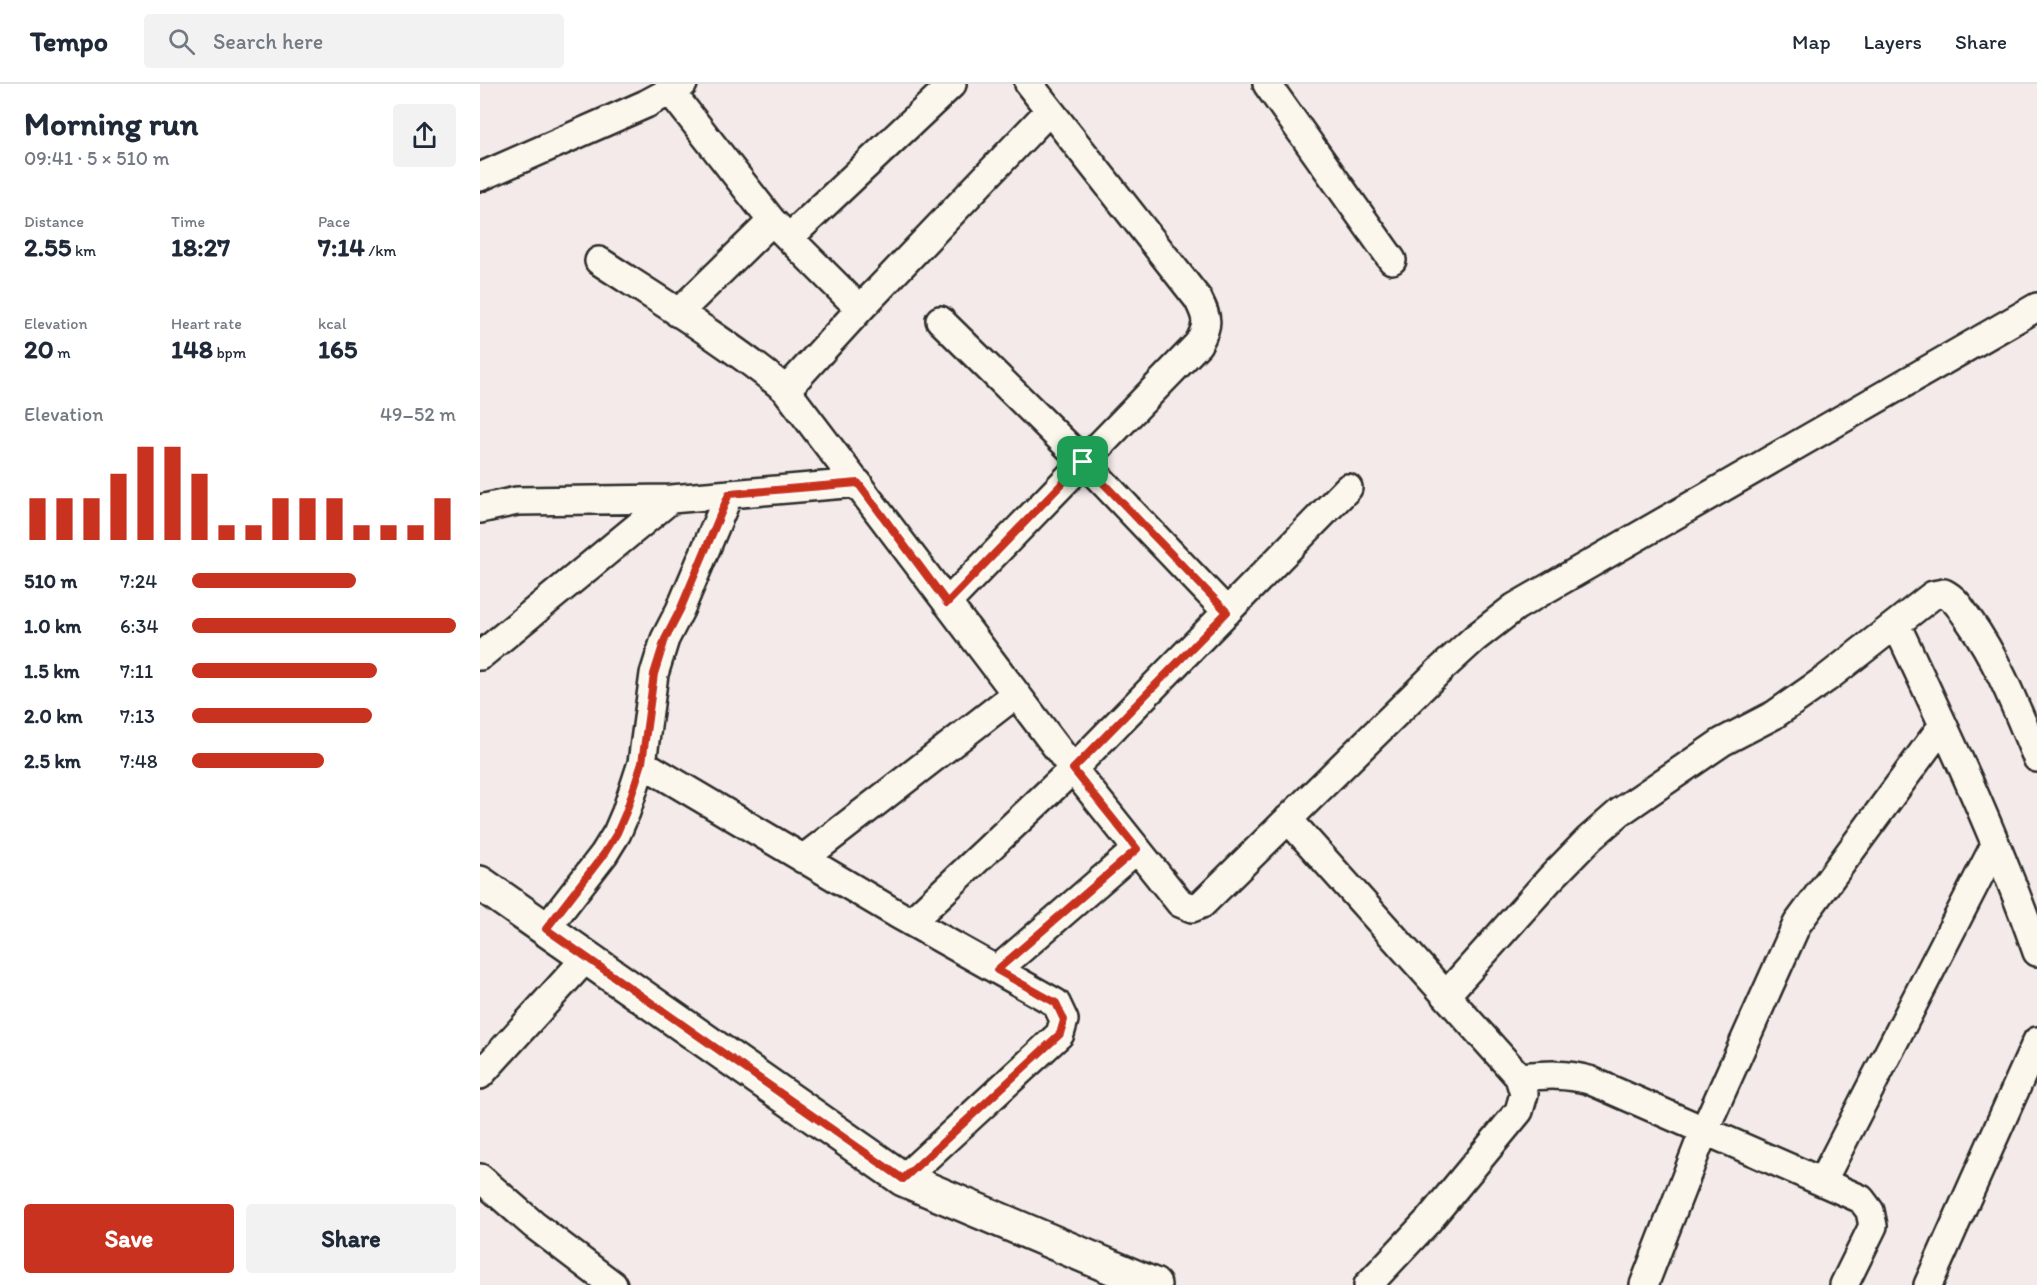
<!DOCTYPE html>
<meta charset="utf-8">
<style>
body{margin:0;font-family:Itim,sans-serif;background:#f2f2f3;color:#1f2937;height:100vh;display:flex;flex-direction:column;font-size:22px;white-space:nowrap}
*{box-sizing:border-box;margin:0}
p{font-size:20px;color:#747a83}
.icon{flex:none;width:33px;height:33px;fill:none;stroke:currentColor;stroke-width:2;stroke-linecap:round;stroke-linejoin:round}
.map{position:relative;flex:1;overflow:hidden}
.sheet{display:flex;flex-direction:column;background:#fff;width:480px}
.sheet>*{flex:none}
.pin{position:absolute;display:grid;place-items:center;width:51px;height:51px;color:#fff;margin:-26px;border-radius:12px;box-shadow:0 3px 9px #0006}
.round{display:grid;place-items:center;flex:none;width:63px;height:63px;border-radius:6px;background:#f2f2f3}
.head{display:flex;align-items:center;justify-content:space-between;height:102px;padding:0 24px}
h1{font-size:33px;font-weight:700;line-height:45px}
.stats{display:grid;grid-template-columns:repeat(3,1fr);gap:9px;height:102px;padding:6px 24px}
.stats div{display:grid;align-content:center}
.stats b{font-size:26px;font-weight:700}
.stats small{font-size:16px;font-weight:400}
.stats p{font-size:16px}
.chart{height:168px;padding:12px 24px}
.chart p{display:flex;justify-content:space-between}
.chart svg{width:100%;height:108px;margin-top:6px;stroke:#c8321e;stroke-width:6}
.button{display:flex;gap:12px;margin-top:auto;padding:12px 24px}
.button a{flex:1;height:69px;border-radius:6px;background:#c8321e;color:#fff;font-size:24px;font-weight:700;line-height:69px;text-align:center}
.button a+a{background:#f2f2f3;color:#1f2937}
ul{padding:0 24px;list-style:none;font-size:20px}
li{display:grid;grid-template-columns:96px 72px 1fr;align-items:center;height:45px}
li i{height:15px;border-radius:8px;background:#c8321e}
header{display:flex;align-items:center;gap:36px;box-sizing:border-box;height:84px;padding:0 30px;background:#fff;border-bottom:2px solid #e0e1e3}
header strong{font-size:28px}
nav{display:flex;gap:33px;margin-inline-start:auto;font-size:21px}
.search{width:420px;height:54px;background:#f2f2f3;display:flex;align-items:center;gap:15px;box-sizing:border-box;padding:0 21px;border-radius:6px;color:#747a83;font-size:22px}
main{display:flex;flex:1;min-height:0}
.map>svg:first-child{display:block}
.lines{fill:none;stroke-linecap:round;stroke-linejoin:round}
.street-casing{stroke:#2b2b2b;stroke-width:32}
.secondary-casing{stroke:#2b2b2b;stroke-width:38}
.street{stroke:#fbf7ec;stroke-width:27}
.secondary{stroke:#fbf7ec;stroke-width:33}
.route-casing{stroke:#fff;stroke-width:12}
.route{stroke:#c8321e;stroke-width:8}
</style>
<header>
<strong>Tempo</strong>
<div class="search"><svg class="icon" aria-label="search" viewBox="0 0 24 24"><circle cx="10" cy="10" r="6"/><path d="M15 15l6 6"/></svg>Search here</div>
<nav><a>Map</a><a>Layers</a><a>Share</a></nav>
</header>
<main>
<section class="sheet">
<div class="head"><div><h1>Morning run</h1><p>09:41 · 5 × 510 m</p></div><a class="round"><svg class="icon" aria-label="share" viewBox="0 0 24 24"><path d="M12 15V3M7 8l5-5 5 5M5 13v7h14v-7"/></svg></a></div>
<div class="stats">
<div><p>Distance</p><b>2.55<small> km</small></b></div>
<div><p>Time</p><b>18:27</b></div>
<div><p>Pace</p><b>7:14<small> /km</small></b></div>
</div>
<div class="stats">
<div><p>Elevation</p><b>20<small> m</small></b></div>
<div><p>Heart rate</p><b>148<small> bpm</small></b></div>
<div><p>kcal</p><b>165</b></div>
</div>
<div class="chart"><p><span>Elevation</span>49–52 m</p>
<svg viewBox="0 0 160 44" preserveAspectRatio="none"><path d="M5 44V27M15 44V27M25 44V27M35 44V17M45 44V6M55 44V6M65 44V17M75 44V38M85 44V38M95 44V27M105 44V27M115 44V27M125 44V38M135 44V38M145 44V38M155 44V27"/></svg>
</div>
<ul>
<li><b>510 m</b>7:24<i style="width:62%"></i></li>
<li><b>1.0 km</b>6:34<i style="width:100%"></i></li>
<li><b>1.5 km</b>7:11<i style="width:70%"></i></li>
<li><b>2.0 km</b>7:13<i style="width:68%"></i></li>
<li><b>2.5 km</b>7:48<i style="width:50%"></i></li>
</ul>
<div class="button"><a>Save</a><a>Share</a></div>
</section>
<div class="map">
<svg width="1557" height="1201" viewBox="0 0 1557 1201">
<rect width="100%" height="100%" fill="#f4eae9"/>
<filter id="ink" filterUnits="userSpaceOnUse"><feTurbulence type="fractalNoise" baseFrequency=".0167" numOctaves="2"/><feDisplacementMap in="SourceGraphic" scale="12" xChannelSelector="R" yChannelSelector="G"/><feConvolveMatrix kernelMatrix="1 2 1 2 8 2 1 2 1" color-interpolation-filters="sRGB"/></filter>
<g filter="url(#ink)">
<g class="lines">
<g class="street-casing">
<path id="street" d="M787,0L912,176
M191,8L292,137L380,225
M0,93L166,20L203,0
M309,154L472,0
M119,177C182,218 248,258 306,306L593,685L700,819L712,824L722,820L960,586L995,554L1035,523L1557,223
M198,229L292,137
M460,236L603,377L747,528
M306,306L380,225L569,27
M0,425L37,417L191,415L378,399
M467,519L718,260C729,240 728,235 718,215L549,0
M1416,540C1467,648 1518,756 1557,868
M0,572L191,415
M162,679L417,830L576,919L584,936L580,950L423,1095
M808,735L1039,993L1044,1010L1039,1027L948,1137L888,1201
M323,775L536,610
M431,838L593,685L868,404
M66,845L124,770L137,749L146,728L162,679L174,590L185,555L200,526L249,410
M517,886L657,765
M966,911L1070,795L1109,755L1140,728L1242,658L1294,631L1347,594L1453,511L1464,509C1476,515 1481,525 1489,536C1519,578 1537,626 1557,674
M0,991L107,873
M1039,993C1064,991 1085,989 1109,996L1381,1115L1390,1127L1393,1142L1364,1201
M0,1094L54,1141L133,1201
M1342,1098L1515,761
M1164,1201L1224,1047L1317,840L1463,641
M1448,1201L1557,957"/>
</g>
<g class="secondary-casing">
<path id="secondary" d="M0,799L423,1095L674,1201"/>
</g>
<use href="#street" class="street"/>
<use href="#secondary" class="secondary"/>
</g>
</g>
<g class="lines" filter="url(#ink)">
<g class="route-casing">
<path id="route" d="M603,378L747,528L593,685L657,765L517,886L576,919L584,936L580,950L423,1095L66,845L124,770L137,749L146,728L162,679L174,590L185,555L200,526L249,410L378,399L467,519Z"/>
</g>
<use href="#route" class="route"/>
</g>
</svg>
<div class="pin" style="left:603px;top:378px;background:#1e9e55"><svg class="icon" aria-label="arrive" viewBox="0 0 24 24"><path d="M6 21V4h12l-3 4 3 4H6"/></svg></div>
</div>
</main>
